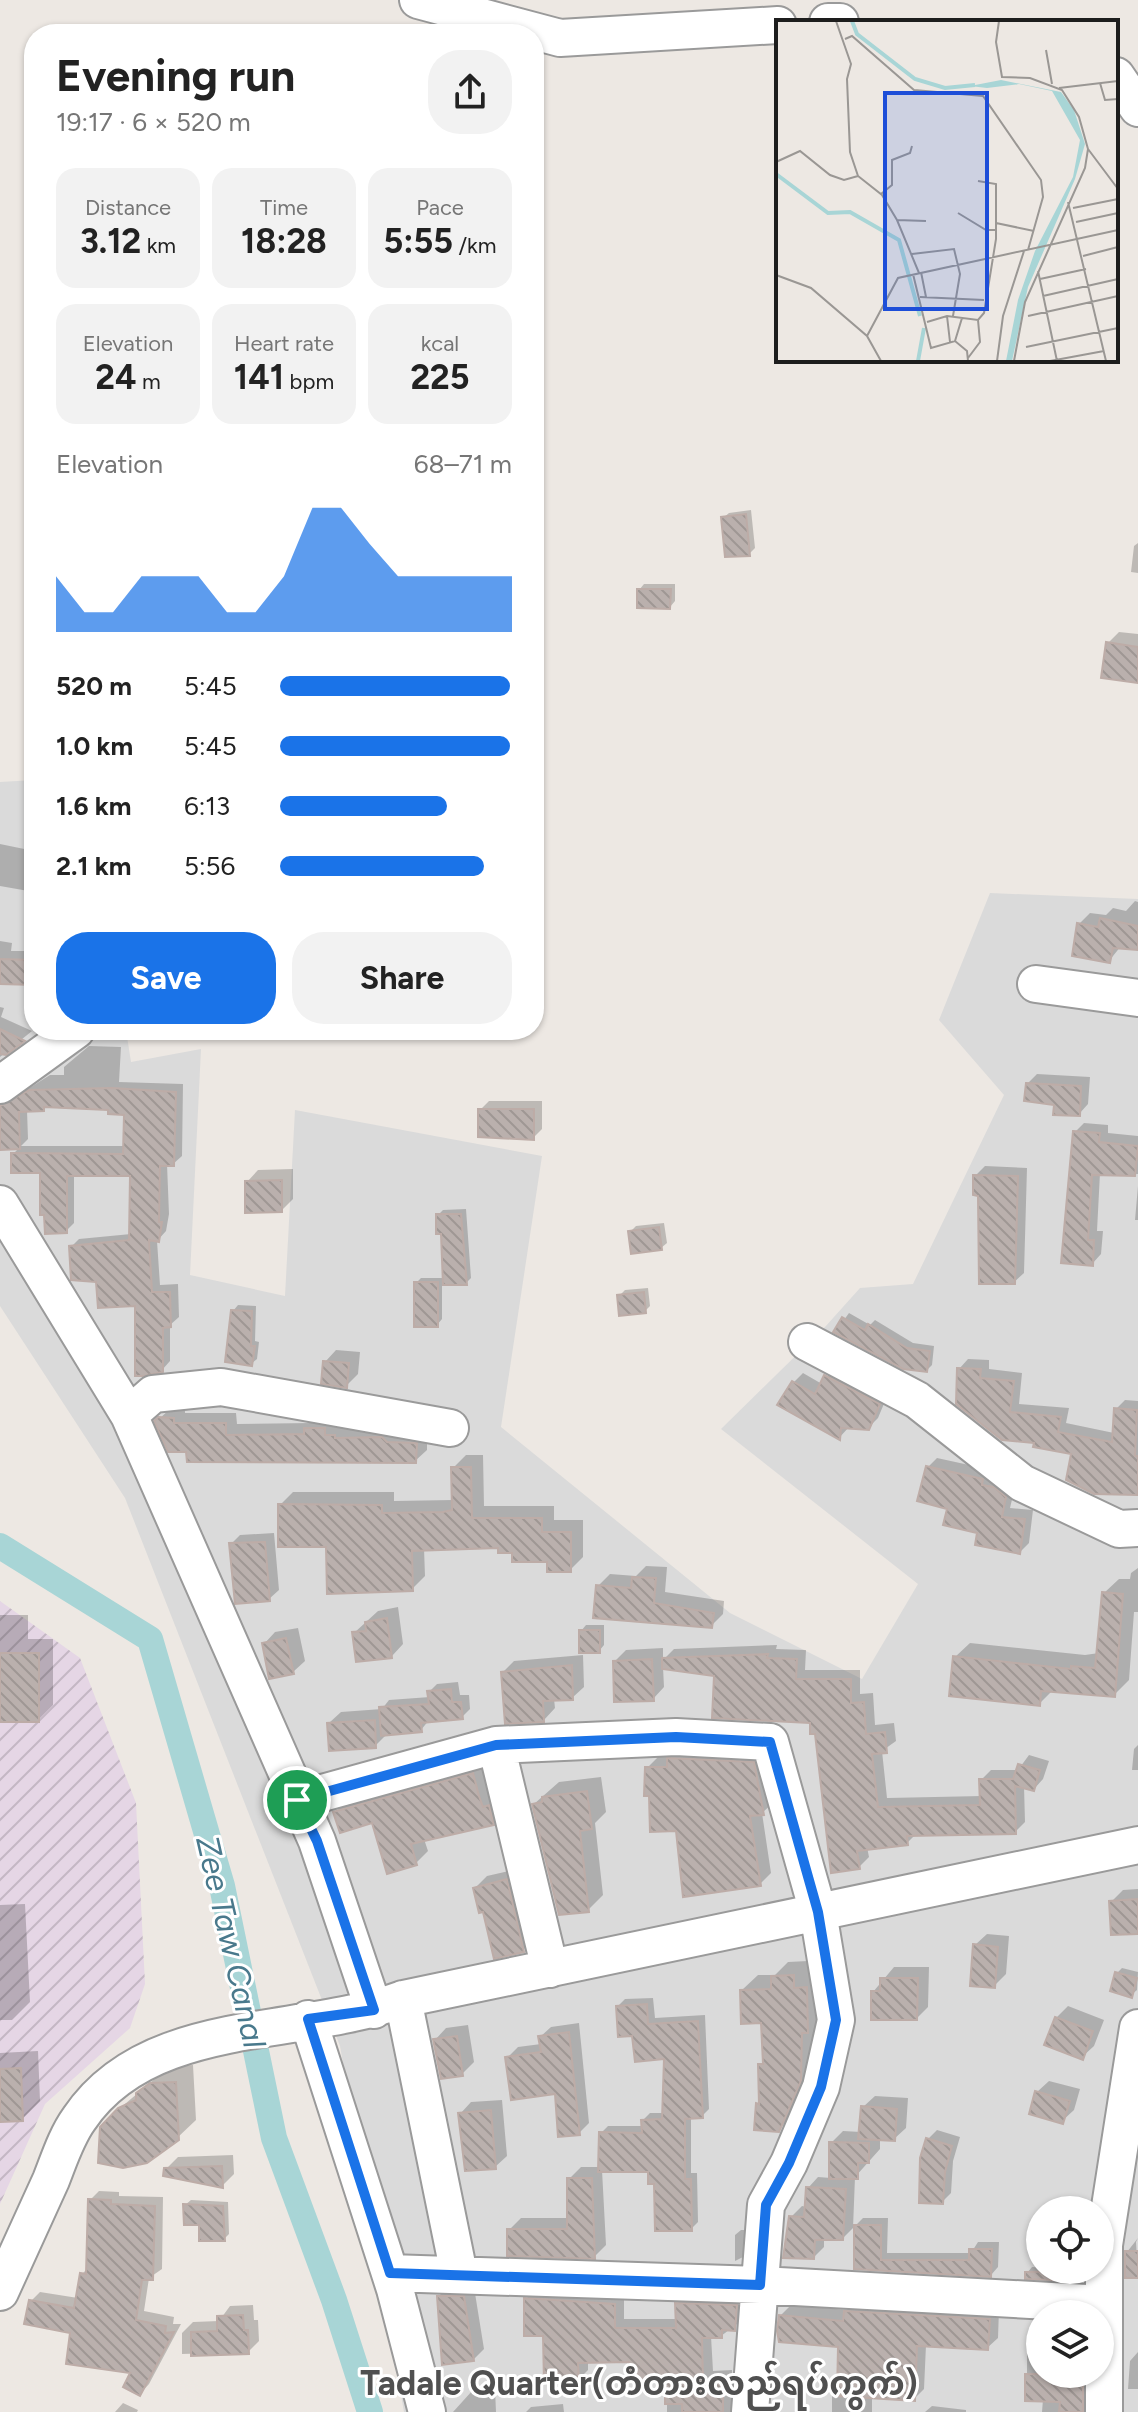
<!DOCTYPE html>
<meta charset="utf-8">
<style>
body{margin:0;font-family:Figtree,"Noto Sans Myanmar",sans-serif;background:#f2f2f2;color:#222;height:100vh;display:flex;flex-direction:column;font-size:30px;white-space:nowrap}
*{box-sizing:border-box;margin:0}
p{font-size:26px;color:#767676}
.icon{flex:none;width:44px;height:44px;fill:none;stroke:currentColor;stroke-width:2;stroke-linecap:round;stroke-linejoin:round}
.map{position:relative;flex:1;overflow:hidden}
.sheet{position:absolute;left:24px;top:24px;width:520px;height:1016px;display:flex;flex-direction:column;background:#fff;border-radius:32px;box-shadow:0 2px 6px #0004}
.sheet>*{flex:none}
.controls{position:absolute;left:1026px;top:2196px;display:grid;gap:16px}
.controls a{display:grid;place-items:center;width:88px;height:88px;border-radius:50%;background:#fff;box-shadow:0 2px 6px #0004;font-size:40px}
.pin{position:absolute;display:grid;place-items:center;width:68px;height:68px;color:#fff;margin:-34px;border:4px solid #fff;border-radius:50%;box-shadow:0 2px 8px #0007}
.round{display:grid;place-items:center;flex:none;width:84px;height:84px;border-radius:32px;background:#f2f2f2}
.headline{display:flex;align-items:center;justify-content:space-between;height:136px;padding:0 32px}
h1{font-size:44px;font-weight:700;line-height:60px}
.figures{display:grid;grid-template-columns:repeat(3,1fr);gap:12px;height:136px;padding:8px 32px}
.figures div{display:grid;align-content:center;border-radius:20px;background:#f2f2f2;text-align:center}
.figures b{font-size:34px;font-weight:700}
.figures small{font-size:22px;font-weight:400}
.figures p{font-size:22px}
.chart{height:224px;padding:16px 32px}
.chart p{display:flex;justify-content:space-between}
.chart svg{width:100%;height:144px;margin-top:8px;fill:#1a73e8;opacity:.7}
.cta{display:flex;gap:16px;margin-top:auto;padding:16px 32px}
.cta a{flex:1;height:92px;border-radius:32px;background:#1a73e8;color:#fff;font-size:32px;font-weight:700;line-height:92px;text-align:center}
.cta a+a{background:#f2f2f2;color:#222}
ul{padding:0 32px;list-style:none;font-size:26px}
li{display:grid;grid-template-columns:128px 96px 1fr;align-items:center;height:60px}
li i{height:20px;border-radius:10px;background:#1a73e8}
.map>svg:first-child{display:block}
.residential{fill:#dadada;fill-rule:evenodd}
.industrial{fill:url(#industrial-furrows)}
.shadow{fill:#0003;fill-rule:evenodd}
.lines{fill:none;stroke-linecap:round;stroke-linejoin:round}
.canal{stroke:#a8d5d6;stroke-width:26}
.building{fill:url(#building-back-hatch);stroke:#bdaca7;stroke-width:2}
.minor-casing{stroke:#9a9a9a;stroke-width:40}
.minor{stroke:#fff;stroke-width:36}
.route-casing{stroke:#fff;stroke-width:16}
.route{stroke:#1a73e8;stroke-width:10}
.labels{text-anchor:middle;stroke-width:6;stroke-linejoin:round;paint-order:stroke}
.water-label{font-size:32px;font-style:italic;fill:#49798c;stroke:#fff}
.quarter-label{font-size:34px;font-weight:bold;fill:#505050;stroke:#fff}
.inset-river{fill:none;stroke:#a8d5d6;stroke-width:4}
.inset-road{fill:none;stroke:#9a9794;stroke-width:2}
.view{fill:#1d4ed8;fill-opacity:0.15;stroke:#1d4ed8;stroke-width:4}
.inset-edge{fill:none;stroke:#1d1d1d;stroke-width:4}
</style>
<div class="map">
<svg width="1138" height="2412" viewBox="0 0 1138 2412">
<defs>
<pattern id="industrial-furrows" width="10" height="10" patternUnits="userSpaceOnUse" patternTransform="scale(2)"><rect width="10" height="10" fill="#e5d6e5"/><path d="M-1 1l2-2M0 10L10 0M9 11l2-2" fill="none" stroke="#c4b7c4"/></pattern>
<pattern id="building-back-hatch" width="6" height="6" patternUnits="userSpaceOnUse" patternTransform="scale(2)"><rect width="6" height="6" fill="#bab0ad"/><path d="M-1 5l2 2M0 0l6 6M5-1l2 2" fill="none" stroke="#9f9794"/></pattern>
</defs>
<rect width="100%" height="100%" fill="#ede8e3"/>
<path class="residential" d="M34,780V1030H126L131,1062L201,1049L190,1275L285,1296L295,1110L542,1156L501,1427L730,1613L862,1679L918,1584L721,1429L825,1327L860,1288L913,1284L1004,1095L939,1020L990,893L1138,899V2412H404L340,2046L125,1498L0,1306V782ZM1040,2210H1100V2270H1040ZM1040,2314H1100V2374H1040Z"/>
<path class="industrial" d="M0,1601L80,1658L136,1803L145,1984L130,2028L45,2104L0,2204Z"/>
<path class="shadow" d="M751,510L755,548L749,554L723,518L729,513Z
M1138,543V573L1131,572L1134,546Z
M644,584H675V601L670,607L639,590Z
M1119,632L1138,634V681L1108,643Z
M0,844L34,851V892L0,886Z
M1135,901L1138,902V948L1121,946L1109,961L1079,924L1090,913L1106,915L1113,908L1126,911Z
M0,941L12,943L11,951H34V983L0,982Z
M0,1007L4,1008L1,1017L32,1031L0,1057Z
M89,1046L121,1047L119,1082L183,1084L182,1156L173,1164H167L169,1214L166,1231L157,1241L160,1285L178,1284L179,1317L170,1325V1361L162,1370L137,1304L98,1280L71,1247L79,1239L131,1234L132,1174H74V1223L66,1231L42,1171L13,1154L20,1147L0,1148L1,1106L50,1075H64V1067ZM47,1105L110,1108L126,1113L125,1146H21L28,1139L27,1110L43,1109Z
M1037,1074L1090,1077L1088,1104L1079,1114L1056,1103L1028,1083Z
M489,1101H542V1129L533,1138L480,1110Z
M1084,1123L1108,1125V1133L1138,1136V1174L1100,1173L1097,1231H1103L1101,1254L1092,1264L1064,1261L1075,1132Z
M985,1166L1027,1168L1024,1273L1014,1282L975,1176Z
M293,1169V1199L282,1210L247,1182L258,1170Z
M1138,1186V1220H1135Z
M466,1209L471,1278L466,1283H442V1319L437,1325L416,1283L421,1278H445L443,1232L438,1215L443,1210Z
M664,1223L667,1243L661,1248L630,1232L636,1226Z
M648,1288L650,1306L645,1311L619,1296L625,1290Z
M238,1305L256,1306L255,1341L259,1342L257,1359L251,1364L233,1311Z
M849,1313L870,1325L875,1320L913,1343L934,1346L932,1365L927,1370L836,1331Z
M336,1350L360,1352L358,1374L346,1386L325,1362Z
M968,1359L989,1360V1369L1022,1373L1019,1404L1069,1408L1066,1423L1114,1433L1116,1409L1125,1400L1138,1401V1493L1074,1453L1036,1441L959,1369Z
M835,1366L888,1394L878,1418L868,1428L849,1427L839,1438L794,1382L803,1373L822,1384Z
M172,1407H185V1413H236L237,1424L312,1423L318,1418L346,1424V1428L394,1427L427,1433V1450L415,1461L349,1463L298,1462L188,1450L157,1421Z
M466,1455H483L484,1506H554V1520H583V1557L570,1570L500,1546L424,1548L425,1576L412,1589L328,1545L280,1505L293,1492H394V1501L453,1500V1468Z
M937,1458L992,1470L1015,1487L1010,1508L1033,1510L1029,1543L1020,1552L979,1532L949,1507L928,1467Z
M274,1533L279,1590L269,1599L231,1544L240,1535Z
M646,1566L667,1567L665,1592L724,1601L723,1614L711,1626L598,1586L610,1574L636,1576Z
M1138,1568V1612H1134L1129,1680L1114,1695L1053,1690L1039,1704L955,1657L970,1643L1085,1655L1099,1653L1104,1593L1119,1579H1130L1131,1573Z
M398,1607L403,1644L392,1656L354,1633L378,1611Z
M0,1615H28V1639H53V1705L38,1720H0Z
M586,1625H604V1645L599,1651L581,1631Z
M298,1628L305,1661L293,1672L264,1644L275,1632Z
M777,1645L776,1649L806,1650L805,1670H860V1694L873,1693L875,1725L894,1723L896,1741L882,1751L887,1798L982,1796L981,1780L991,1770H1018L1029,1755L1049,1761L1043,1779L1034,1789L1024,1786L1025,1822L1015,1832L917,1833L907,1843L867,1847L869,1857L859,1867L812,1721L716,1674L663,1667L664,1687L653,1699L615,1661L626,1650L663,1648V1660L674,1649Z
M583,1655L584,1687L572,1698L554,1699L555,1708L544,1720L503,1672L514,1661Z
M458,1682L460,1695H469L470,1709L462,1717L429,1720L421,1730L387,1734L375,1746L329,1723L341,1712L382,1709L389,1700L430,1697L429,1692L437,1684Z
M1138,1745V1770H1132L1134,1749Z
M680,1748L765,1752L774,1802L762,1813L771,1873L760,1884L678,1829L651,1830L647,1768L658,1757H671Z
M485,1763L504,1812L493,1824L424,1839L428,1851L416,1863L374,1821L336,1812L347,1801Z
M601,1777L606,1812L595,1823L603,1895L588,1910L534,1804L559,1782Z
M518,1869L535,1939L523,1950L485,1909L475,1888L487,1876Z
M1138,1889V1932L1112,1901L1123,1890Z
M25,1904L30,2002L12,2020H0V1905Z
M987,1934L1009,1936L1006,1974L994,1986L975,1945Z
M808,1961L809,1974L821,1973L823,2016L816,2022L815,2064L794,2114L779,2129L758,2104L761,2101L760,2065L765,2061L763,2021L742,1990L758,1975H775L788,1962Z
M894,1967H929L928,2007L917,2018L873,1992Z
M1122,1968L1138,1972L1137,1990L1131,1995L1117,1973Z
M653,1998L655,2018L705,2015L709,2109L702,2116H691V2173H697L698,2222L691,2229L650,2170H602L606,2245L594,2257L509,2230L521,2218H569V2179L581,2167H600L601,2133L608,2126H643V2120L650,2113H665L666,2057L634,2034L618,2006L625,1999Z
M1068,2006L1104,2020L1094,2046L1082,2057L1056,2018Z
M579,2023L589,2123L579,2133L556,2092L507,2058L518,2047L541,2044L540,2037L551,2027Z
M468,2025L474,2062L462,2074L435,2040L446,2028Z
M38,2051L40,2101L22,2119L0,2120V2053Z
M193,2065L196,2120L177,2138L119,2109L170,2066Z
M1049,2081L1080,2089L1074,2110L1062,2121L1037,2092Z
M875,2096L908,2098L906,2128L894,2139L880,2138V2149L855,2177L853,2228L843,2238H824V2247L814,2257L791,2217L802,2206L807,2207L808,2188L818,2177L831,2178V2143L843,2131L861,2132L863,2107Z
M502,2100L507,2156L495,2167L460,2114L471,2102Z
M937,2130L960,2137L953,2161L951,2193L942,2202L928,2139Z
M233,2155L234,2174L222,2186L166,2169L178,2157Z
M99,2191L119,2192V2196L163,2197L162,2269L149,2278L144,2311L174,2317L173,2324H181L149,2384L140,2394L133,2372L31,2301L40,2292L78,2298L82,2274L88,2268L90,2200Z
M191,2200L228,2202L229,2234L224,2239L185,2205Z
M863,2218H888L887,2253H971L978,2242H999L998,2267L991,2275L856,2267V2225Z
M741,2230H747L745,2256L735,2261V2235Z
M1138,2238L1136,2242L1138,2276L1127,2252Z
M1032,2267L1082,2270V2274L1076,2279L1027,2273Z
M449,2286L474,2287L484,2349L474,2359L439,2296Z
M536,2289L624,2295V2319H677V2304L687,2294L746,2296L745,2318L721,2336H711L713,2371L732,2370L733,2412H667V2380L631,2360L588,2361V2370L578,2380L526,2299Z
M856,2301L999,2309L998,2338L987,2348L926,2345L924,2389L914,2399H872V2412H832V2396L839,2389L840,2345L780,2316L791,2305L847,2310Z
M253,2305L254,2320H258L259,2341L248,2352L182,2354V2333L193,2322L219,2321L230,2306Z
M1035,2338H1040V2374H1092V2412H1042L1043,2399H1027V2347Z
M1138,2352V2389H1128L1130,2361Z
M495,2389L496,2412H453L472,2391Z
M123,2403L138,2410L137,2412H115Z
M563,2404L564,2412H526L531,2407Z
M932,2406L966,2410V2412H925Z"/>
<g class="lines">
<path class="canal" d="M0,1546L150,1639L222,1886L274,2138L334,2300L370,2412"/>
</g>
<path class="building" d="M746,514L750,556L725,557L721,517Z
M637,589H671L670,609L637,608Z
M1106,642L1138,647V683L1101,678Z
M1100,918L1138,926V950L1113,948L1110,963L1072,956L1077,923L1098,927Z
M0,959L34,960V985L0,984Z
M0,1029L25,1041L6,1055L0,1054Z
M1026,1083L1081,1086L1080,1116L1053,1115L1054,1105L1024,1101Z
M112,1088L176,1092L174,1166H160L159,1222H162L159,1242L149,1240L152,1292H170L171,1327L163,1328V1372L143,1376H135V1306L98,1308L96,1282L71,1280L69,1246L129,1240L130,1176H67V1233L45,1234L44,1215H40V1173H11V1153L123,1154L124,1115L108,1114V1110L44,1107V1111L19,1112L20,1149L0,1150V1106L29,1090Z
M478,1109H534V1140L478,1137Z
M1073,1131L1100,1133L1099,1142L1138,1146L1135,1176L1092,1175L1088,1240H1094L1093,1266L1061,1263Z
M973,1175L1018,1176L1015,1284H979L978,1196L973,1195Z
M282,1180V1212L245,1213V1181Z
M436,1214H461L467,1285H443L441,1234H436Z
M659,1227L662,1250L631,1254L628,1231Z
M414,1282H438V1327H414Z
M644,1292L646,1313L619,1316L617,1295Z
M231,1310L252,1311L251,1346H255L252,1366L225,1362Z
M842,1317L865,1330L868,1324L907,1348L930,1351L927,1372L903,1369L833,1332Z
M323,1361L349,1363L347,1388L321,1384Z
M957,1368L981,1369L980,1378L1014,1381L1010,1412L1061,1417L1058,1432L1112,1442L1114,1408L1137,1410L1135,1456H1138V1495L1094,1494L1066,1480L1071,1454L1033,1447L1034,1443L1002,1440L956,1404Z
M824,1375L880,1404L869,1430L841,1428L840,1440L777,1405L792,1381L815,1394Z
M158,1417L174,1418V1423H226V1435L304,1434V1428H325V1435H335V1438L382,1437L387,1442L417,1443L416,1463L187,1462L186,1452H168L154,1421Z
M926,1466L983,1479L982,1485L994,1487L1006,1497L1002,1517L1025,1519L1020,1554L975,1545L977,1533L943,1525L947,1509L917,1501Z
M451,1467H471L472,1518H542V1532H571V1572H547V1562H512V1553H498V1548L412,1551L413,1591L327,1594L326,1547H278V1504L382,1505V1513L443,1512L452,1510Z
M265,1542L270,1601L235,1604L229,1543Z
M632,1577L656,1578L654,1603L714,1613L712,1628L593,1618L596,1585L631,1588Z
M1102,1592L1123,1594L1115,1697L1041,1691L1040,1706L949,1696L953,1656L1071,1669V1666L1095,1668Z
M387,1618L392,1658L356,1662L352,1632L366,1631L365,1622Z
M579,1630H600V1653H579Z
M286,1638L294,1674L269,1679L262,1643Z
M0,1653H39V1722H0Z
M768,1654L767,1658L797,1659L796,1679H851V1703L864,1702L866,1734L885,1732L887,1753L872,1754L878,1807L980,1805L979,1779H1013L1018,1764L1040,1770L1034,1791L1015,1786L1016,1834L907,1836L908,1845L857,1851L860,1869L831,1873L815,1734H810V1723L712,1718L714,1676L662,1669V1658Z
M652,1659L654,1701L614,1702L613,1661Z
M572,1665L573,1700L543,1701L544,1722L505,1724L501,1672Z
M451,1689L452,1702H461L463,1719L421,1723L422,1732L381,1736L379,1707L429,1704L427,1691Z
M375,1720L376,1748L329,1751L327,1723Z
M667,1758L754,1762L764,1815L750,1816L761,1886L683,1897L676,1831L650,1832L649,1796H644L645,1767H667Z
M473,1773L479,1796L483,1807L489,1805L494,1825L411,1844L417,1865L387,1874L372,1823L340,1833L333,1812Z
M587,1791L592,1829L580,1831L589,1912L559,1915L532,1804L542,1802V1797Z
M507,1879L524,1952L494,1959L483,1912L479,1913L473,1888Z
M1138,1899V1934L1111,1935L1109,1901Z
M973,1944L998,1947L995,1988L970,1986Z
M1115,1972L1137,1978L1132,1998L1110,1991Z
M794,1975V1988L807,1987L808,2033H802L801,2081L779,2132L754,2130L756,2103L759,2104L758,2064H763L761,2023L741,2024L740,1990L771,1989V1976Z
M880,1978H918L917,2020H871V1991H880Z
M647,2004L648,2024L698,2021L703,2118L685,2119V2179H691L692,2231H655L654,2184H648V2172H598L599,2132L642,2133L641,2120L662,2119L664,2059L635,2062L632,2036L618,2037L616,2006Z
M1055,2017L1093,2031L1083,2060L1044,2045Z
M569,2032L580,2135L558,2137L555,2094L511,2100L505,2057L541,2052L538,2036Z
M457,2036L463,2076L441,2079L433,2039Z
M21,2068L23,2121L0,2122V2069Z
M176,2082L179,2140L147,2163L123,2168L98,2163L100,2127L118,2108L136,2100V2093L150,2083Z
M1035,2091L1070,2101L1063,2124L1029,2114Z
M861,2106L897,2109L895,2141L858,2139Z
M491,2110L496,2169L465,2171L458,2113Z
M926,2138L952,2146L945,2172L943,2204L919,2203L920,2158Z
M829,2142L869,2143V2163H858V2179H829Z
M222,2166L223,2188L163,2176L164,2168Z
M567,2178H592L595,2259L507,2256V2229H567Z
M806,2187L846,2189L843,2240H815L814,2259L783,2258L789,2216L804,2217Z
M88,2199L111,2200V2204L155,2206L153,2280H142L136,2320L166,2326L165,2333L174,2332L140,2396L123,2387L130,2373L66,2364L70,2333L24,2324L29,2300L74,2308L80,2273L86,2274Z
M183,2204L223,2206L225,2241H199V2225H184Z
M854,2225H881V2260H969V2249H992L991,2277L854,2269Z
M1125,2251H1138V2278H1125Z
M1077,2271V2281L1025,2279V2272Z
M437,2296H464L474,2361L442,2365Z
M524,2298L615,2304V2328H676L675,2303L737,2305L735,2331L722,2330V2338H702L703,2380H723V2412H682V2404H665V2382H629V2362L578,2363L579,2382L544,2383L543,2336H524Z
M844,2311L990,2319L988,2350L917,2346L915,2401L837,2396L838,2347L779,2342L777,2331L779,2315L843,2321Z
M243,2315L244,2330H248L249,2354L191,2356V2332L217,2331V2316Z
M1025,2374H1083V2412H1059L1060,2402L1025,2401Z"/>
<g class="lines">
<g class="minor-casing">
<path id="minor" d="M418,0L560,38L778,25
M828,22H840
M1116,76L1138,108
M1036,984L1138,998
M0,1085L76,1030
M0,1204L129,1415L317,1841L374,2010
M807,1342L917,1400L1022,1483L1119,1529L1138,1528
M129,1415L153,1394L221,1387L450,1428
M496,1745L550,1969
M297,1800L496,1745L676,1737L770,1742L818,1912L836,2020L821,2087L789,2163L766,2205L750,2412
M403,1999L459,2274
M308,2019L395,2289L427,2412
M390,2273L760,2285L1104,2304
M0,2292C17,2255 34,2218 51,2180C59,2160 66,2137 79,2119C148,2016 299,2038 403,1999L1138,1845
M1104,2412V2245L1138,2028"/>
</g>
<use href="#minor" class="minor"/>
</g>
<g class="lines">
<g class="route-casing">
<path id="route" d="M676,1737L770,1742L818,1912L836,2020L821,2087L789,2163L766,2205L760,2285L390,2273L308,2019L374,2010L317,1841L297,1800L496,1745Z"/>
</g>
<use href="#route" class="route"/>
</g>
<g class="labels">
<g class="water-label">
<text transform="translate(231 1942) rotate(77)" y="11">Zee Taw Canal</text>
</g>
<g class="quarter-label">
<text x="639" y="2395">Tadale Quarter(တံတားလည်ရပ်ကွက်)</text>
</g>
</g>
<g transform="translate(776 20)">
<rect width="342" height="342" fill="#ede8e3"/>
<path d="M225,60L285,72L298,90L309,124L299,159L252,267L236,341H230L242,280L259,231L297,157L304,120L276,71L243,64L211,68L194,66Z" fill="#a8d5d6"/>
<path class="inset-river" d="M76,1L81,14L139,59L169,68L199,65M0,154L52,193L74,192L123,220L144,296M142,341L148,308"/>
<path class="inset-road" d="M60,1L75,44L71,59L74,132L82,156L106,175L121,200L143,253M223,1L220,22L226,57L254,58L286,70L303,97L312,129L309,148L249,282L238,341M69,19L76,16L138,70L207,76L265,160L267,177L252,230M270,30L276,64M324,63L329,80L342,79M283,68L342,61M312,129L342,169M0,142L24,131L54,155L68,160L82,156M105,174L116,165V140L134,133L136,126M292,182L330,341M297,188L342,179M182,193L210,210H220M121,200L150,201M300,202L342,193M220,203L258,211M136,234L178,229L184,254L177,296M307,236L342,227M262,251L281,341M145,252L150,277M137,254L155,328L179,321L191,331L192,341M0,255L35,268L91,316L105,341M264,259L310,249M267,276L342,259M144,277L208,280M171,296L174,322M252,296L342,276M151,302L171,296L202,300L208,293L220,219V164L202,161M91,316L122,258L342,210M179,321L186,298M250,327L342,308M192,338L204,322L202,300M221,341L227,296L248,231M274,341L328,331"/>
<path class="view" d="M109,73H211V289H109Z"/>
<rect width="342" height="342" class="inset-edge"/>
</g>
</svg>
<div class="controls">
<a><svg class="icon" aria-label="locate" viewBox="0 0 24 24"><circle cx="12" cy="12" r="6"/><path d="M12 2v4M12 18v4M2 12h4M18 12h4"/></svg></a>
<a><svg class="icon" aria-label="layers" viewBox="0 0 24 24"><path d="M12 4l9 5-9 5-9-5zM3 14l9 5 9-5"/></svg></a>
</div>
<div class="pin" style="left:297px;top:1800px;background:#1e9e55"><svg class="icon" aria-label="arrive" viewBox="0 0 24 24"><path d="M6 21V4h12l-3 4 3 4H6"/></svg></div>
<section class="sheet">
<div class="headline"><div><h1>Evening run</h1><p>19:17 · 6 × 520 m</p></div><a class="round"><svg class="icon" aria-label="share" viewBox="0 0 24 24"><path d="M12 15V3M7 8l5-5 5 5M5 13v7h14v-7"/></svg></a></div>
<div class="figures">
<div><p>Distance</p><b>3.12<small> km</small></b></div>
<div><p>Time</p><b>18:28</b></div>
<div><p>Pace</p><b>5:55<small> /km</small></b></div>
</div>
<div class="figures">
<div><p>Elevation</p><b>24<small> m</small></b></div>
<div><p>Heart rate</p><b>141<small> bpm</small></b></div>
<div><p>kcal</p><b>225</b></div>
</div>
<div class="chart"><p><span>Elevation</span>68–71 m</p>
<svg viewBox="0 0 160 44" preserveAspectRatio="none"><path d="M0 44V27L10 38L20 38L30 27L40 27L50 27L60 38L70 38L80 27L90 6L100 6L110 17L120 27L130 27L140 27L150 27L160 27V44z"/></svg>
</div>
<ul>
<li><b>520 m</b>5:45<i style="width:99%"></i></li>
<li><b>1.0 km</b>5:45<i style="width:99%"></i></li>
<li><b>1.6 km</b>6:13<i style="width:72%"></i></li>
<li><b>2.1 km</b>5:56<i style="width:88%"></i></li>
</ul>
<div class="cta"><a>Save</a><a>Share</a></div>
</section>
</div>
